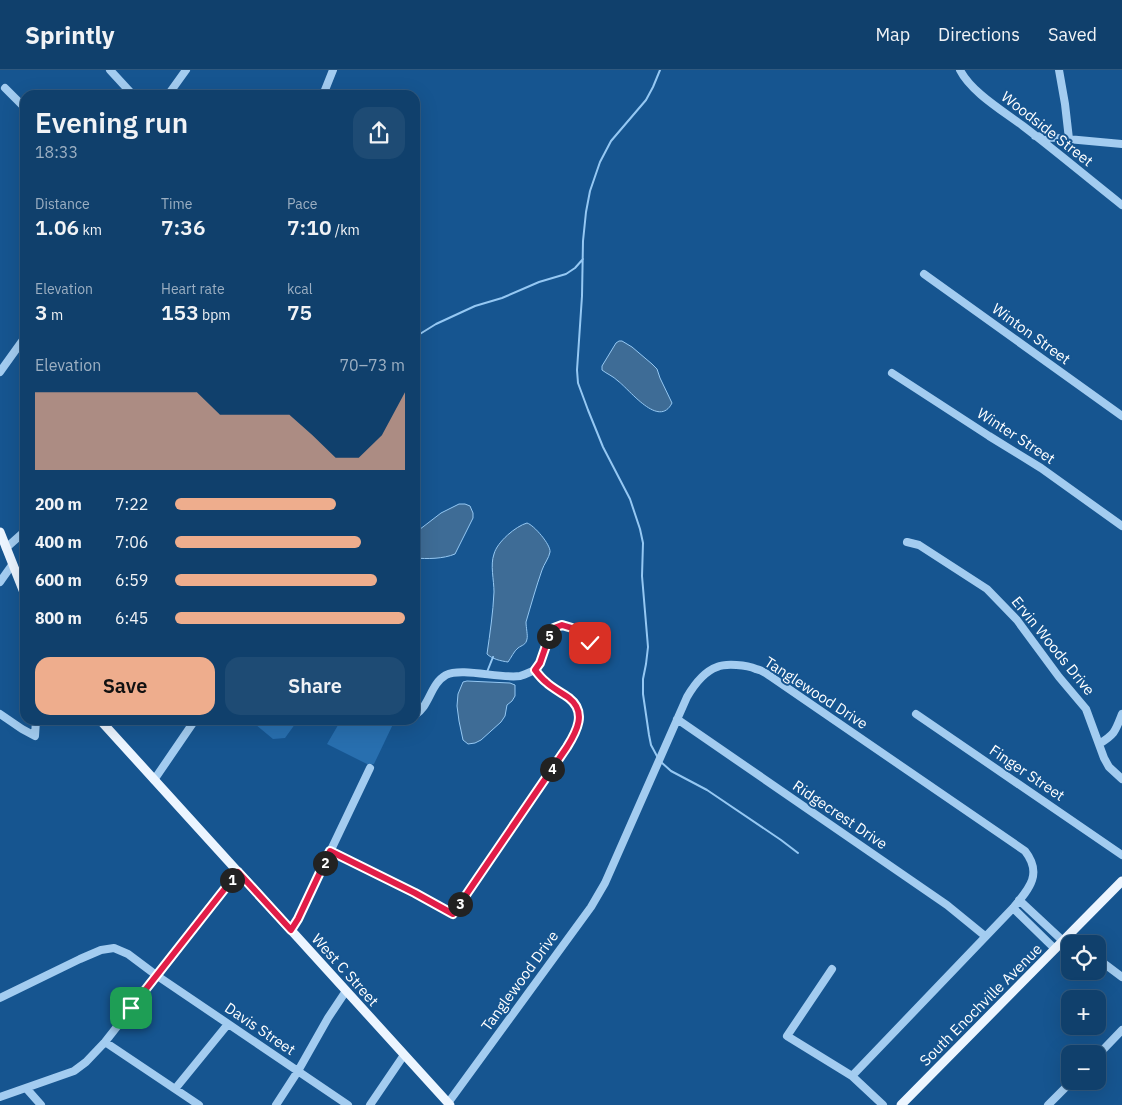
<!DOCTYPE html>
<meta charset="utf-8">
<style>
body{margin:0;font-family:"IBM Plex Sans",sans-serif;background:#1e4b74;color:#f1f3f6;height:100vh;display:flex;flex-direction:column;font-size:19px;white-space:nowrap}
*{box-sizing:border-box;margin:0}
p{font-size:16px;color:#9cafc2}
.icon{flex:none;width:28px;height:28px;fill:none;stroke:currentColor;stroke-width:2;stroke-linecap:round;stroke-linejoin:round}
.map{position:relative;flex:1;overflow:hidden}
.side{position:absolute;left:20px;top:20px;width:400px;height:635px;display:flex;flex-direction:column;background:#10406c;border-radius:15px;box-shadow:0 5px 20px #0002,0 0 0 1px #30597f}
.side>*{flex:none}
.tools{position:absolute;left:1061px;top:865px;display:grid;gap:10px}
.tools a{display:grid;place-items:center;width:45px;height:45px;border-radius:10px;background:#10406c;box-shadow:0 5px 20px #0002,0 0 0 1px #30597f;font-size:25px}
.pin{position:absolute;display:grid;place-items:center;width:42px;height:42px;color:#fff;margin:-21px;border-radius:10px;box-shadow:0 2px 8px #0006}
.km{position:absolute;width:25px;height:25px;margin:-12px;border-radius:50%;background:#222;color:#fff;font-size:14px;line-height:25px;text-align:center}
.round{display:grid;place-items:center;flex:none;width:52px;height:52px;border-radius:15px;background:#1e4b74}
.headline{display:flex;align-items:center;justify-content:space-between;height:85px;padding:0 15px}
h1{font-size:28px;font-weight:600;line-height:38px}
.metrics{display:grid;grid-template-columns:repeat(3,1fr);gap:8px;height:85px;padding:5px 15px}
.metrics div{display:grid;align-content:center}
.metrics b{font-size:21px;font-weight:600}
.metrics small{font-size:14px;font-weight:400}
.metrics p{font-size:14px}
.chart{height:140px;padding:10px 15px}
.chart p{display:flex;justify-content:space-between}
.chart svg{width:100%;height:90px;margin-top:5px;fill:#eead8d;opacity:.7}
.cta{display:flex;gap:10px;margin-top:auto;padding:10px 15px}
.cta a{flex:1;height:58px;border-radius:15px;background:#eead8d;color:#111;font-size:20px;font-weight:600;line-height:58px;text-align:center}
.cta a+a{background:#1e4b74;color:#f1f3f6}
ul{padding:0 15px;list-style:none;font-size:16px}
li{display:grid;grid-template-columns:80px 60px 1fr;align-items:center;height:38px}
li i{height:12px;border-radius:6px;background:#eead8d}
header{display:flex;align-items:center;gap:30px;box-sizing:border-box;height:70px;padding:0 25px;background:#10406c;border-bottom:1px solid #30597f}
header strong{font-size:24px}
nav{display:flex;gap:28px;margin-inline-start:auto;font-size:18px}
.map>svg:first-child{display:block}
.green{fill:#286faf}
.water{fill:#3e6c96;stroke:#95c8f3}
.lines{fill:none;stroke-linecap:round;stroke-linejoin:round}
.stream{stroke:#95c8f3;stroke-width:2}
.minor{stroke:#a3ccf0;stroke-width:8}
.major{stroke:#ecf5ff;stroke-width:9}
.route-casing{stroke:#fff;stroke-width:10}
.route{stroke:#e11d48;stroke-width:6}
.labels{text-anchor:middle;stroke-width:4;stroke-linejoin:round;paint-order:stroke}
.street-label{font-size:15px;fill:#fff;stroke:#165590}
</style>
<header>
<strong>Sprintly</strong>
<nav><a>Map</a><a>Directions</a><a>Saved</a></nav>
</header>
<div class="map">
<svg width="1122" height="1035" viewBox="0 0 1122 1035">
<rect width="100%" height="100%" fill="#165590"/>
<path class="green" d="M250,650H298L285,668L273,669Z
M341,650H395L374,694L369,695L327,674Z"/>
<path class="water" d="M619,271H622L632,277L652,294L657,299L660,308L672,333C659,359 630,320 618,311C613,306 607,304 602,300V296L616,273Z
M459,434H465L470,436L473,443V448L455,484C443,489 427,489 415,488V463L441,443Z
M527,453C534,455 551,475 550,482C549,488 544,494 542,500C536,517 531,535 526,552C526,557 528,566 527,569C526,575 522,575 518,578C514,581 511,588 508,592C501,591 492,589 487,584C490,563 493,543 494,522C494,510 490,495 494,484C497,472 516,456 527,453Z
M467,611L510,613L515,615V626L512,631L507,635L505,646L501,652L481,670L475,673L468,674L463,670L459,651L457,636L458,624L463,612Z"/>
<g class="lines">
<path class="stream" d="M415,267L436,254L475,236L502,228L539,212L566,204L575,198L583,189
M487,602L493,587
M658,688L651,675L649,665L643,624V609L646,594L648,577L642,506L643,473L640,459L630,429L603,377L588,340L578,313L577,300L582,226L583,171L586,142L590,121L600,92L611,71L646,30L653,17L660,0
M661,692L671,701L707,720L781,770L798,783"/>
<path class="minor" d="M110,0L133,25
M960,0C971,22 1003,41 1023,56C1056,81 1089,109 1122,135
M1059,0L1065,34L1069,69
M5,18L25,38
M168,25L186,0
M323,25L333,0
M1035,66L1122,74
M924,204L1122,346
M0,302L25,267
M892,303L989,366L1041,398L1122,456
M907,472L919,475L987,519L1017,550L1059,607L1086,639L1104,688L1109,697L1122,709
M6,478L25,461
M0,512L12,495
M535,600L540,593L550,564L554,558L562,555L572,558L590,573
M0,644L22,659L35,666L36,650
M916,644L1122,785
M415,645C430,636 430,614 446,605C462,597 500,609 520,606C525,605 530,602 535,600
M677,649L947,835L985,866
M1099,674C1115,664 1115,662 1122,644
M154,710L195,650
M331,781L415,823L453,844L567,677C577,661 588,642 569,628C561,622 552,618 546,612C542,608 538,604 535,600
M1019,830L1063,871
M1013,838L1055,879
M291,860L298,849L370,698
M1067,867L1076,874
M1098,889L1122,907
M832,899L787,966L852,1006L883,1035
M0,928L80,889L101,880L114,878L128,884L156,905L348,1035
M105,972L199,1035
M1098,985L1122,960
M26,1018L41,1035
M175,1019L228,954
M0,1027L74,1001L86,992L105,972L238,802
M448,1033L591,837L605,813L687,627C694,615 703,602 717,597C726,593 747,595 756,599C761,600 766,603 770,606L1025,781C1043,804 1029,819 1013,838L852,1006
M276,1035L298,1001L328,948L346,921
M370,1035L404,985
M1048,1035L1072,1011"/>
<path class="major" d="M0,462L25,525
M100,650L450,1035
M901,1035L1122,811"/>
</g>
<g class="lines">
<g class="route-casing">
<path id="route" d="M131,938L238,802L291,860L298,849L330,781L415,823L453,844L567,677C577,661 587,642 569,628C561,622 552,618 546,612C542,609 538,604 535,600L540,593L550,564L554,558L562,555L572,558L590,573"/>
</g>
<use href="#route" class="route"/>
</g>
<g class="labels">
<g class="street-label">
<text transform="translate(1047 59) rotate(38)" y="5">Woodside Street</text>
<text transform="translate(1031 264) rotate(36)" y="5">Winton Street</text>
<text transform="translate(1016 366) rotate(33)" y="5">Winter Street</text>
<text transform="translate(1053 576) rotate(51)" y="5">Ervin Woods Drive</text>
<text transform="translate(816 623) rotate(33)" y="5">Tanglewood Drive</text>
<text transform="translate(1027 703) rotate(34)" y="5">Finger Street</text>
<text transform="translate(840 745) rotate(34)" y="5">Ridgecrest Drive</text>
<text transform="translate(345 900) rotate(48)" y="5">West C Street</text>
<text transform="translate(520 911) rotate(-54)" y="5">Tanglewood Drive</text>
<text transform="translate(981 935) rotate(-45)" y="5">South Enochville Avenue</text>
<text transform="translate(260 959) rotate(34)" y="5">Davis Street</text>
</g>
</g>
</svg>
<div class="tools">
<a><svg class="icon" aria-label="locate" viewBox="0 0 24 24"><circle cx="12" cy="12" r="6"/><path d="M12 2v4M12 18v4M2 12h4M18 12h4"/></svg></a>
<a>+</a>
<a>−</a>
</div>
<div class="pin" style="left:131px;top:938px;background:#1e9e55"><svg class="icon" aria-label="arrive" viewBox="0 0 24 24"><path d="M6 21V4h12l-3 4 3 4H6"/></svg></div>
<div class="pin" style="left:590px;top:573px;background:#d93025"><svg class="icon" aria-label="check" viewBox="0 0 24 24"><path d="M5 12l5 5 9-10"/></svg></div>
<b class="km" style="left:232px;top:810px">1</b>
<b class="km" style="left:325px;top:793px">2</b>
<b class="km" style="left:460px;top:834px">3</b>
<b class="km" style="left:552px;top:699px">4</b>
<b class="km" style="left:549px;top:566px">5</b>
<section class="side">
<div class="headline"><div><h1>Evening run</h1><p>18:33</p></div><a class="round"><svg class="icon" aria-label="share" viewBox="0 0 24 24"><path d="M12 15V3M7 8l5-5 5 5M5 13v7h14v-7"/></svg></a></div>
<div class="metrics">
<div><p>Distance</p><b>1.06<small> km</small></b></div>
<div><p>Time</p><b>7:36</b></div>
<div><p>Pace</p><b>7:10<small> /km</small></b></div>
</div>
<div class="metrics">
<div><p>Elevation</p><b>3<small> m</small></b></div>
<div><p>Heart rate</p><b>153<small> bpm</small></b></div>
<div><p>kcal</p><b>75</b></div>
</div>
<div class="chart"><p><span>Elevation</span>70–73 m</p>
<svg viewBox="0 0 160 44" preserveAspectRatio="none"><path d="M0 44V6L10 6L20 6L30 6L40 6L50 6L60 6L70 6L80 17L90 17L100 17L110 17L120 27L130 38L140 38L150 27L160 6V44z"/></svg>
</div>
<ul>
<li><b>200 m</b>7:22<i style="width:70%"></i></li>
<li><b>400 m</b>7:06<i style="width:81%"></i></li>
<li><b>600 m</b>6:59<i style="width:88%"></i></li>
<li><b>800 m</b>6:45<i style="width:100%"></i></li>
</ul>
<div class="cta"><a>Save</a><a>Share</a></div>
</section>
</div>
